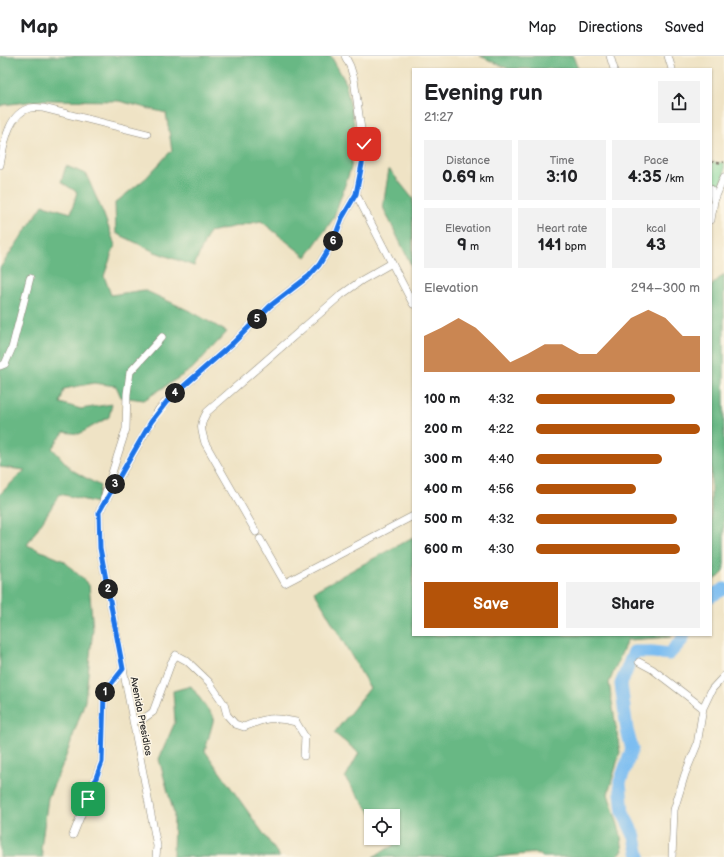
<!DOCTYPE html>
<meta charset="utf-8">
<style>
body{margin:0;font-family:"Balsamiq Sans",sans-serif;background:#f2f2f2;color:#202124;height:100vh;display:flex;flex-direction:column;font-size:15px;white-space:nowrap}
*{box-sizing:border-box;margin:0}
p{font-size:13px;color:#757577}
.icon{flex:none;width:22px;height:22px;fill:none;stroke:currentColor;stroke-width:2;stroke-linecap:round;stroke-linejoin:round}
.map{position:relative;flex:1;overflow:hidden}
.side{position:absolute;left:412px;top:12px;width:300px;height:568px;display:flex;flex-direction:column;background:#fff;border-radius:0px;box-shadow:0 1px 3px #0004}
.side>*{flex:none}
.fabs{position:absolute;left:364px;top:753px;display:grid;gap:8px}
.fabs a{display:grid;place-items:center;width:36px;height:36px;border-radius:0px;background:#fff;box-shadow:0 1px 3px #0004;font-size:20px}
.pin{position:absolute;display:grid;place-items:center;width:34px;height:34px;color:#fff;margin:-17px;border-radius:8px;box-shadow:0 2px 6px #0006}
.km{position:absolute;width:20px;height:20px;margin:-10px;border-radius:50%;background:#222;color:#fff;font-size:11px;line-height:20px;text-align:center}
.round{display:grid;place-items:center;flex:none;width:42px;height:42px;border-radius:0px;background:#f2f2f2}
.headline{display:flex;align-items:center;justify-content:space-between;height:68px;padding:0 12px}
h1{font-size:22px;font-weight:700;line-height:30px}
.stats{display:grid;grid-template-columns:repeat(3,1fr);gap:6px;height:68px;padding:4px 12px}
.stats div{display:grid;align-content:center;border-radius:0px;background:#f2f2f2;text-align:center}
.stats b{font-size:17px;font-weight:700}
.stats small{font-size:11px;font-weight:400}
.stats p{font-size:11px}
.chart{height:112px;padding:8px 12px}
.chart p{display:flex;justify-content:space-between}
.chart svg{width:100%;height:72px;margin-top:4px;fill:#b45309;opacity:.7}
.cta{display:flex;gap:8px;margin-top:auto;padding:8px 12px}
.cta a{flex:1;height:46px;border-radius:0px;background:#b45309;color:#fff;font-size:16px;font-weight:700;line-height:46px;text-align:center}
.cta a+a{background:#f2f2f2;color:#202124}
ul{padding:0 12px;list-style:none;font-size:13px}
li{display:grid;grid-template-columns:64px 48px 1fr;align-items:center;height:30px}
li i{height:10px;border-radius:5px;background:#b45309}
header{display:flex;align-items:center;gap:24px;box-sizing:border-box;height:56px;padding:0 20px;background:#fff;border-bottom:1px solid #e0e0e0}
header strong{font-size:19px}
nav{display:flex;gap:22px;margin-inline-start:auto;font-size:14px}
.map>svg:first-child{display:block}
.green{fill:#80d89c;stroke:#568264}
.forest{fill:#68b884;stroke:#4a7258}
.lines{fill:none;stroke-linecap:round;stroke-linejoin:round}
.river{stroke:#7cbdf1;stroke-width:13}
.minor-casing{stroke:#8d8778;stroke-width:8}
.path{stroke:#8d8778;stroke-width:1.5;stroke-dasharray:3 3;stroke-linecap:butt}
.minor{stroke:#fff;stroke-width:7}
.route-casing{stroke:#fff;stroke-width:8}
.route{stroke:#1a73e8;stroke-width:5}
.labels{text-anchor:middle;stroke-width:3;stroke-linejoin:round;paint-order:stroke}
.street-label{font-size:10px;fill:#2b2b2b;stroke:#fcf5e5}
</style>
<header>
<strong>Map</strong>
<nav><a>Map</a><a>Directions</a><a>Saved</a></nav>
</header>
<div class="map">
<svg width="724" height="801" viewBox="0 0 724 801">
<rect width="100%" height="100%" fill="#fcf5e5"/>
<filter id="ink" filterUnits="userSpaceOnUse"><feTurbulence type="fractalNoise" baseFrequency=".025" numOctaves="2"/><feDisplacementMap in="SourceGraphic" scale="8" xChannelSelector="R" yChannelSelector="G"/><feConvolveMatrix kernelMatrix="1 2 1 2 8 2 1 2 1" color-interpolation-filters="sRGB"/></filter>
<filter id="wash" filterUnits="userSpaceOnUse"><feTurbulence type="fractalNoise" baseFrequency=".012" numOctaves="4" result="noise"/><feDisplacementMap in="SourceGraphic" scale="16" xChannelSelector="R" yChannelSelector="G"/><feGaussianBlur stdDeviation="0.9" result="paint"/><feColorMatrix in="noise" values="0 0 0 0 0 0 0 0 0 0 0 0 0 0 0 0 0 1.4 0 .05"/><feComposite in="paint" operator="in"/></filter>
<g filter="url(#wash)">
<rect width="100%" height="100%" fill="#efe3c5"/>
<path class="green" d="M711,106L721,107L724,106V121L714,145L711,133Z"/>
<path class="forest" d="M0,0H331L345,25L355,72L351,112L333,163L306,201L261,165L209,176L194,210L155,196L116,177L115,147L146,122L172,94L166,57L119,45L44,44L2,49L0,51Z
M480,0H573L578,13H509Z
M66,110L86,118L104,159L115,189L104,220L111,239L144,234L192,256L227,276L192,313L144,344L121,341L116,330L94,327L64,333L60,347L81,353L112,348L109,361L79,378L64,376L52,392L72,414L100,430L97,447L60,438L27,489L64,505L89,529L93,573L85,645L65,703L48,742L41,792L43,801H0V438L25,414L0,411V212L43,149L71,157L77,136L61,126Z
M389,113L413,143V213L383,151Z
M724,218V516L719,521L711,525V230Z
M413,481V579H672L671,581L627,584L609,627L620,696L608,738L620,775L623,795L615,801H543L536,797L494,801H373L394,789L389,782H393V760H373L345,722L359,697L334,677L370,632L314,535Z
M191,630L214,662L205,695L280,801H173L174,758L159,703L175,666L173,635Z"/>
<g class="lines">
<path class="river" d="M711,540L724,533
M639,801L635,781L623,757L620,726L632,693L627,674L621,628L634,596H653L669,598L682,584L684,579"/>
</g>
</g>
<g filter="url(#ink)">
<g class="lines">
<g class="minor-casing">
<path id="minor" d="M610,0L614,13
M668,0L672,13
M0,109C4,90 7,58 30,52C34,51 39,52 43,52L147,78
M711,133L714,145L711,164
M356,138L413,248
M714,145L724,121
M0,310L5,308L12,292L30,222
M103,445L126,373L127,338L130,316L162,281
M256,476L205,387C201,372 199,370 207,356L341,239L362,224L392,207
M260,483L285,527L413,460
M639,606L652,613L703,652
M133,665L143,663L153,656L171,607L176,599L187,605L209,626L224,648L227,659L235,668L244,671C266,662 271,660 296,666L305,681L304,700
M73,779L102,706L104,637L123,613
M156,801L157,790L100,492L99,456L159,353L168,344L233,287L270,250L309,220L319,209L333,186L342,162L356,138L363,103V88L354,23L350,10L345,0
M672,801L674,754L685,718L697,689L703,652L712,633L724,620"/>
</g>
<path class="path" d="M711,106L721,107L724,106"/>
<use href="#minor" class="minor"/>
</g>
</g>
<g class="lines" filter="url(#ink)">
<g class="route-casing">
<path id="route" d="M88,743L102,706L104,637L123,613L100,492L99,456L151,366L168,344L233,287L270,250L309,220L319,209L333,186L342,162L356,138L363,103L364,88"/>
</g>
<use href="#route" class="route"/>
</g>
<g class="labels">
<g class="street-label">
<text transform="translate(142 660) rotate(79)" y="4">Avenida Presidios</text>
</g>
</g>
</svg>
<div class="fabs">
<a><svg class="icon" aria-label="locate" viewBox="0 0 24 24"><circle cx="12" cy="12" r="6"/><path d="M12 2v4M12 18v4M2 12h4M18 12h4"/></svg></a>
</div>
<div class="pin" style="left:88px;top:743px;background:#1e9e55"><svg class="icon" aria-label="arrive" viewBox="0 0 24 24"><path d="M6 21V4h12l-3 4 3 4H6"/></svg></div>
<div class="pin" style="left:364px;top:88px;background:#d93025"><svg class="icon" aria-label="check" viewBox="0 0 24 24"><path d="M5 12l5 5 9-10"/></svg></div>
<b class="km" style="left:105px;top:636px">1</b>
<b class="km" style="left:108px;top:533px">2</b>
<b class="km" style="left:115px;top:428px">3</b>
<b class="km" style="left:175px;top:337px">4</b>
<b class="km" style="left:257px;top:263px">5</b>
<b class="km" style="left:333px;top:185px">6</b>
<section class="side">
<div class="headline"><div><h1>Evening run</h1><p>21:27</p></div><a class="round"><svg class="icon" aria-label="share" viewBox="0 0 24 24"><path d="M12 15V3M7 8l5-5 5 5M5 13v7h14v-7"/></svg></a></div>
<div class="stats">
<div><p>Distance</p><b>0.69<small> km</small></b></div>
<div><p>Time</p><b>3:10</b></div>
<div><p>Pace</p><b>4:35<small> /km</small></b></div>
</div>
<div class="stats">
<div><p>Elevation</p><b>9<small> m</small></b></div>
<div><p>Heart rate</p><b>141<small> bpm</small></b></div>
<div><p>kcal</p><b>43</b></div>
</div>
<div class="chart"><p><span>Elevation</span>294–300 m</p>
<svg viewBox="0 0 160 44" preserveAspectRatio="none"><path d="M0 44V22L10 17L20 11L30 17L40 27L50 38L60 33L70 27L80 27L90 33L100 33L110 22L120 11L130 6L140 11L150 22L160 22V44z"/></svg>
</div>
<ul>
<li><b>100 m</b>4:32<i style="width:85%"></i></li>
<li><b>200 m</b>4:22<i style="width:100%"></i></li>
<li><b>300 m</b>4:40<i style="width:77%"></i></li>
<li><b>400 m</b>4:56<i style="width:61%"></i></li>
<li><b>500 m</b>4:32<i style="width:86%"></i></li>
<li><b>600 m</b>4:30<i style="width:88%"></i></li>
</ul>
<div class="cta"><a>Save</a><a>Share</a></div>
</section>
</div>
